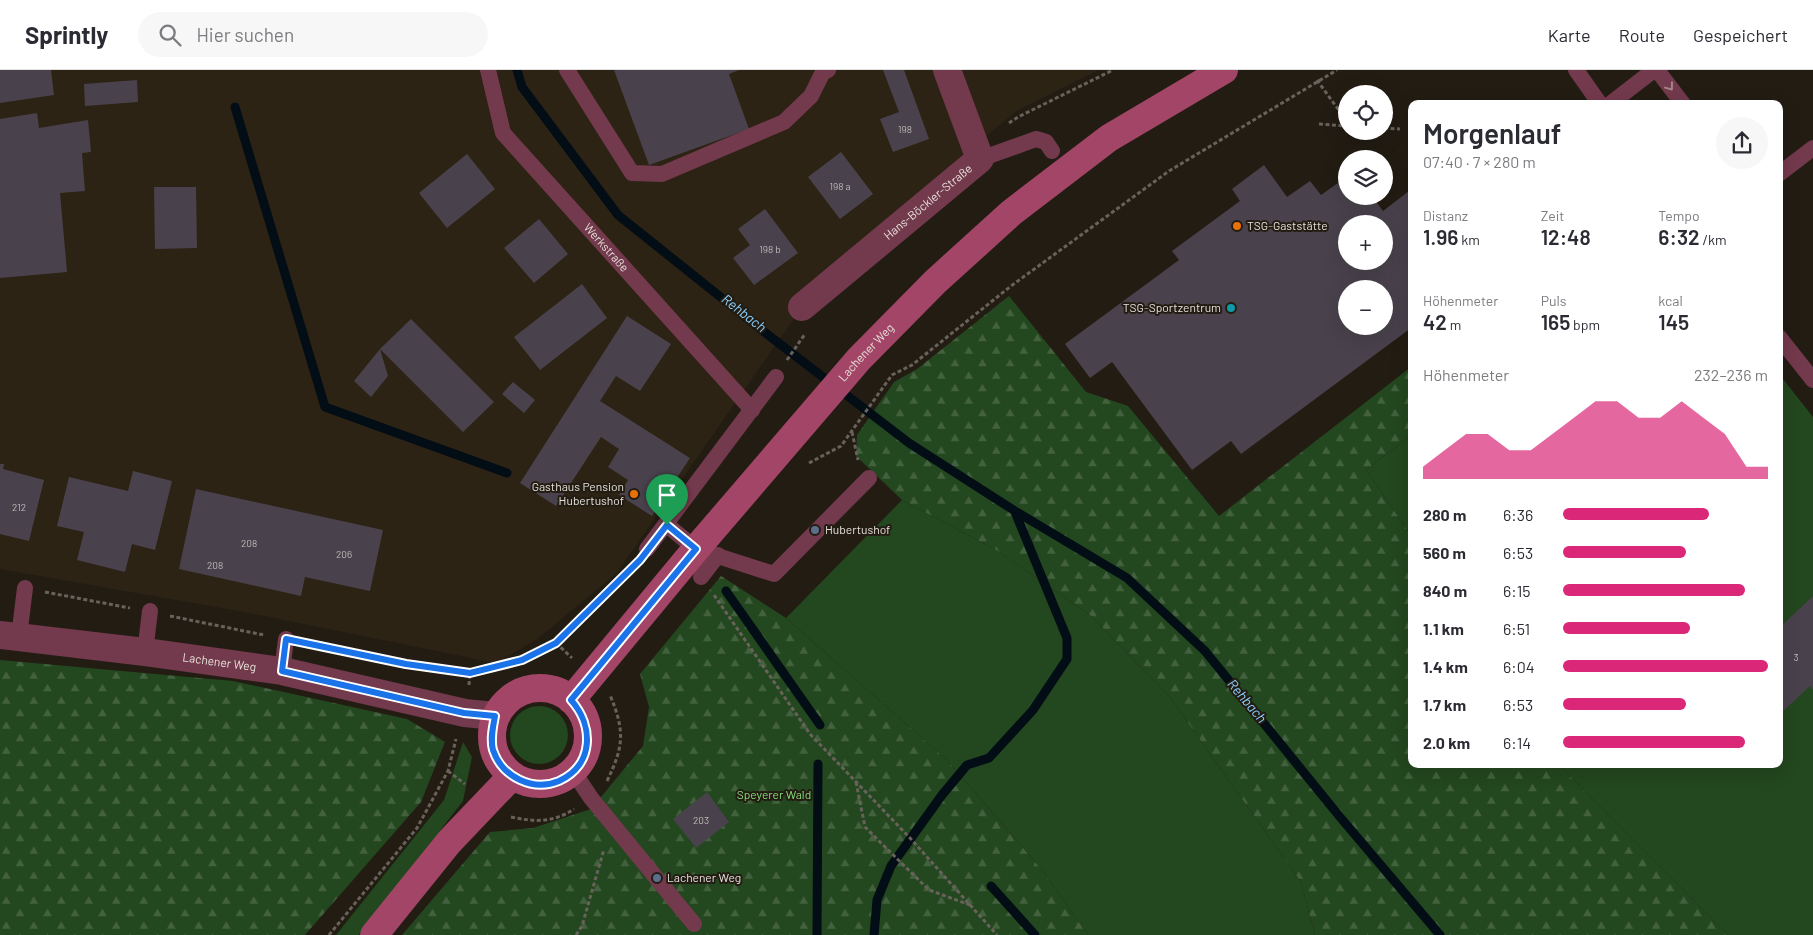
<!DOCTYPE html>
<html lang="de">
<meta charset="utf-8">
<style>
body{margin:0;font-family:Barlow,sans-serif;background:#f7f7f7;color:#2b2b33;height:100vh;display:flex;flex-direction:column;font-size:19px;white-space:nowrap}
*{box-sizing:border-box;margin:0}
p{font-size:16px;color:#7c7c81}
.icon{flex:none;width:28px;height:28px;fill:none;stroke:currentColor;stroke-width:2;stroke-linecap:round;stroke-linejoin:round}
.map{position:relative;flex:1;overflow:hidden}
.drawer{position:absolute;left:1408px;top:30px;width:375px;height:668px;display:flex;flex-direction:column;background:#fff;border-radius:10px;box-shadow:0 5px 20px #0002}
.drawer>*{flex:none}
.controls{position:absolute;left:1338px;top:15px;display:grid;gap:10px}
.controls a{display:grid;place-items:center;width:55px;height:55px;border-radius:50%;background:#fff;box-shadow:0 5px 20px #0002;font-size:25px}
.pin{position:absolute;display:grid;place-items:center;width:42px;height:42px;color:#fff;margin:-51px -21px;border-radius:50% 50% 50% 0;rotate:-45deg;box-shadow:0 0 5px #0007}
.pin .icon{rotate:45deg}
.round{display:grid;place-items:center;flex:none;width:52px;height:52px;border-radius:26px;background:#f7f7f7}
.headline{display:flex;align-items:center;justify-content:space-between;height:85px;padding:0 15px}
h1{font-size:28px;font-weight:600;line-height:38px}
.stats{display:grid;grid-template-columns:repeat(3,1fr);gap:8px;height:85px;padding:5px 15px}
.stats div{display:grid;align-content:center}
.stats b{font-size:21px;font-weight:600}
.stats small{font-size:14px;font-weight:400}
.stats p{font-size:14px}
.chart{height:140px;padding:10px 15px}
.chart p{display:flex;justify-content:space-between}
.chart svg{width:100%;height:90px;margin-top:5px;fill:#db2777;opacity:.7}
ul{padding:0 15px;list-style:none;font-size:16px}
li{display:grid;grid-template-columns:80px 60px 1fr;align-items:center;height:38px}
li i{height:12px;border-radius:6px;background:#db2777}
header{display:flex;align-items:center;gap:30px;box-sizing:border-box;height:70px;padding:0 25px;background:#fff;border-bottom:1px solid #e1e1e2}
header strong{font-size:24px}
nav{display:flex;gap:28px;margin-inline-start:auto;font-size:18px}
.search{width:350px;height:45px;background:#f7f7f7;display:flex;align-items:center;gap:12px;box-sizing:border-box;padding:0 18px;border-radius:28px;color:#7c7c81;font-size:19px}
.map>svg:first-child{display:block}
.built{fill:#2c2314}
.grass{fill:#23471e}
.forest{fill:url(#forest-firs)}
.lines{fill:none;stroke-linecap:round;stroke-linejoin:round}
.stream{stroke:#030d15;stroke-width:9}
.building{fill:#49424c;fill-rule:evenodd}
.path{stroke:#68625b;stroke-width:3;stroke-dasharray:4 2.5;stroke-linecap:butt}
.service{stroke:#73394c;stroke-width:16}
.minor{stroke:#73394c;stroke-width:28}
.tertiary{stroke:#73394c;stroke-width:28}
.secondary{stroke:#a34566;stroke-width:28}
.oneway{stroke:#a6848c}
.route-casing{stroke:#fff;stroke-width:10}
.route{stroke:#1a73e8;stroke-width:6}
.food-dot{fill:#e8710a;stroke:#221c13;stroke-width:2}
.culture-dot{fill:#0f9aa8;stroke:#221c13;stroke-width:2}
.service-dot{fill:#5c6f8a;stroke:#221c13;stroke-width:2}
.labels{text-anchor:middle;stroke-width:4;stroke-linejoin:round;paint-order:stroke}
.number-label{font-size:10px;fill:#bdb8b6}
.street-label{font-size:12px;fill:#e4e0da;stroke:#221c13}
.poi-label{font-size:12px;fill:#e4e0da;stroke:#221c13;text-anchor:start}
.park-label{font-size:12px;fill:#85dc79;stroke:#221c13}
.water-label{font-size:14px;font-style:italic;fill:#8cd1fe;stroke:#221c13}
</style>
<header>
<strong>Sprintly</strong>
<div class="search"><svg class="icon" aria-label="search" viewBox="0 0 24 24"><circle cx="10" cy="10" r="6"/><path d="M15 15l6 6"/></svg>Hier suchen</div>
<nav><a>Karte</a><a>Route</a><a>Gespeichert</a></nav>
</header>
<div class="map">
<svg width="1813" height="865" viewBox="0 0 1813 865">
<defs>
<pattern id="forest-firs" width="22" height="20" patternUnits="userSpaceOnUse" patternTransform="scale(1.25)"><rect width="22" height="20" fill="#23471e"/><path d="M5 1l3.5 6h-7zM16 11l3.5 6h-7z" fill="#43613e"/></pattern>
</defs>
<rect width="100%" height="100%" fill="#221c13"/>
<path class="built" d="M0,0H1099L1018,40L985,67L793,250L616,504L536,570L495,593L250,543L0,499Z"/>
<path class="grass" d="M1779,304L1813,347V865H1728L1558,694H1779Z
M1411,365V465L1366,400Z
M902,430L998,481L1091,546L1169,626L1301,812L1315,865H1088L1042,800L948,691L786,548Z
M510 665a29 29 0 1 1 58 0a29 29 0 1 1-58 0Z
M463,672L472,687L463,731L359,865H336L444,730Z"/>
<path class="forest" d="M1009,226L1086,322L1128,336L1219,446L1411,297V365L1366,400L1411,465V694H1558L1728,865H1315L1301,812L1169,626L1091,546L998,481L902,430L856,386L857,365L894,312L917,299Z
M721,506L786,548L948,691L1042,800L1088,865H402L490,762L533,758L591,739L643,676L649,637L640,604Z
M0,590L233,611L407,649L445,672L421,732L305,865H0Z"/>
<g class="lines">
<path class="stream" d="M517,0L522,17L618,145L763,261L909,373L1015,441L1127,508L1205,581L1340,747L1440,865
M235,37L325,337L507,403
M726,521L820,655
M991,816L1035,865
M817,865L818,694
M874,865L877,830L891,796L942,725L967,695L989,688L1033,640L1067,589V568L1015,442"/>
</g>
<path class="building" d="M0,0H51L54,25L0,33Z
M614,0H739L729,4L749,59L649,95Z
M883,0H904L929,69L893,82L880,49L899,42Z
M137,10L138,32L85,36L84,14Z
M37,43L39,58L88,50L91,82L82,83L85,121L60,123L67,202L0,208V49Z
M841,82L873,124L840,149L808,107Z
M467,84L495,119L447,158L419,123Z
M1264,95L1287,127L1310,111L1321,125L1338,113L1346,126H1372L1383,141L1409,121L1411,124V258L1241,384L1231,371L1192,400L1112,292L1090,308L1065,274L1179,190L1172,181L1240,131L1232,119ZM1346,154H1384V191H1346ZM1346,219H1384V256H1346Z
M154,117H196L197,178L155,179Z
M765,139L798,183L754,215L733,188L750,175L738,159Z
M539,149L568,184L534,213L504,178Z
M582,214L607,248L540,300L514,267Z
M627,246L671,274L640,321L616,306L600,331L690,388L652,446L619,425L628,410L608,397L619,379L601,367L556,436L520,413Z
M411,249L494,332L463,362L380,279Z
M380,279L388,306L371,327L354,311Z
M513,312L535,330L524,343L502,324Z
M0,394H4L3,399L44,410L29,471L0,464Z
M133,401L172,411L155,480L132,474L125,502L77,490L84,462L57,456L69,407L128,421Z
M196,419L383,460L370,521L305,507L301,526L179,499Z
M1813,526V620L1810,616L1779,645V558Z
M707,722L729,752L696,778L673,749Z"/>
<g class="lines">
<path class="path" d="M1317,10L1346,50
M1009,53L1018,47L1113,0
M1319,54L1346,56
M1384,58L1400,59
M787,290L805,264
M852,362L858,390
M809,393L841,376L892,305L912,295L1011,216L1169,101L1337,0
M45,522L130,538
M714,525L810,664L910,768L997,865
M170,546L264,565
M307,573L406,594L470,603L492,599L523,590L556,573L634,496
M556,573L572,588
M469,615L470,603
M448,701L465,714
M607,711C624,676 625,661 610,625
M856,712L865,757L879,771L929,820L970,835
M511,747C534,752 553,753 574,739
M329,865L417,758L448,701L456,669
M576,865L582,856L604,779"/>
<g class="service">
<path id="s1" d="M488,0L503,63L752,340"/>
<path d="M567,0L632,103L662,104L784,52L811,26L823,2L828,0"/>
<path d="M1576,0L1600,34"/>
<path d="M1657,0L1683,34"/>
<path d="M1610,34L1654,0"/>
<path d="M980,89L1036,69L1046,72L1052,81"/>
<path d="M1779,104L1813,78"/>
<path d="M1779,267L1813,310"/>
<path d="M667,455L696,479L774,504L869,408"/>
<path d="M647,479L776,307"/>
<path d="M701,507L718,485"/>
<path d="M19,567L25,518"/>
<path d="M145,582L150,541"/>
<path d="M282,601L286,569"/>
<path d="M573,701L591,728L694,854"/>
</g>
<path class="minor" id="s2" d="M802,237L980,89L947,0"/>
<path class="tertiary" id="s3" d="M0,565L145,582L282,601L465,643L495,646"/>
<g class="secondary">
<circle cx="540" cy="666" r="48"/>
<path id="s4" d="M571,630L696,479L859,289L935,212L1011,143L1109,68L1224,0"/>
<path d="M374,865L449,772L512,706"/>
</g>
</g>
<defs><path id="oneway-chevron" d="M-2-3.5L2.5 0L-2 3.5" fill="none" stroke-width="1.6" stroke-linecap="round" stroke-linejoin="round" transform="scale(1.25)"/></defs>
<use class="oneway" href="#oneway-chevron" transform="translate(1670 17) rotate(53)"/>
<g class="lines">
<g class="route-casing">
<path id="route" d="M667,455L696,479L571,630C594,656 594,695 559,711C533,722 502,707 493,680C490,669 493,657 495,646L464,643L282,601L286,569L406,594L470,603L522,590L556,573L640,490Z"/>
</g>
<use href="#route" class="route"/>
</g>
<g class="food-dot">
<circle cx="1237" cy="156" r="5"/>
<circle cx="634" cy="424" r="5"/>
</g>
<circle class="culture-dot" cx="1231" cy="238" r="5"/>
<g class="service-dot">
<circle cx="815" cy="460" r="5"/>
<circle cx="657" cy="808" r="5"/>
</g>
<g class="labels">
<g class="number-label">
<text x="905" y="63">198</text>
<text x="840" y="120">198 a</text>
<text x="770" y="183">198 b</text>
<text x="19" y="441">212</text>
<text x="249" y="477">208</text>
<text x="344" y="488">206</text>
<text x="215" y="499">208</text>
<text x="1796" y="591">3</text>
<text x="701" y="754">203</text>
</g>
<g class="street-label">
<text dy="4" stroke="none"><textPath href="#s2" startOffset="164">Hans-Böckler-Straße</textPath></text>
<text dy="4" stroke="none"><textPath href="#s1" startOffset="219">Werkstraße</textPath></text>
<text dy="4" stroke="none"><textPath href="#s4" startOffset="456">Lachener Weg</textPath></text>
<text dy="4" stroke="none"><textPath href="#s3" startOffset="221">Lachener Weg</textPath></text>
</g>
<g class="poi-label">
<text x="1247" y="160">TSG-Gaststätte</text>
<text x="1221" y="242" text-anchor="end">TSG-Sportzentrum</text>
<text x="624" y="421" text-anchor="end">Gasthaus Pension<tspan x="624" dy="14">Hubertushof</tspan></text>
<text x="825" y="464">Hubertushof</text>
<text x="667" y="812">Lachener Weg</text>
</g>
<g class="park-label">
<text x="774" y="729">Speyerer Wald</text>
</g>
<g class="water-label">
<text transform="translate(744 243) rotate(38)" y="5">Rehbach</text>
<text transform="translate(1247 631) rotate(50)" y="5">Rehbach</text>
</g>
</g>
</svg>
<div class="controls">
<a><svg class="icon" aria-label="locate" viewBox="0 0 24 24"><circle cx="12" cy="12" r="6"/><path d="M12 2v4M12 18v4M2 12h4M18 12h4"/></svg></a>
<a><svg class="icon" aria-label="layers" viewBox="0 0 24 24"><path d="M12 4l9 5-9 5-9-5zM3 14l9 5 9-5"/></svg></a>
<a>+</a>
<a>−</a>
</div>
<div class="pin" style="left:667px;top:455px;background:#1e9e55"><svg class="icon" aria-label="arrive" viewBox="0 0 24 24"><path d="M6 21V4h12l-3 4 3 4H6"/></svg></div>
<section class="drawer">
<div class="headline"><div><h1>Morgenlauf</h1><p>07:40 · 7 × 280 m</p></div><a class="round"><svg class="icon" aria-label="share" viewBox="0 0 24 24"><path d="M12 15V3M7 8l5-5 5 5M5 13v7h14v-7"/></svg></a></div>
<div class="stats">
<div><p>Distanz</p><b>1.96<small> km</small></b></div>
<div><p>Zeit</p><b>12:48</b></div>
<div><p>Tempo</p><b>6:32<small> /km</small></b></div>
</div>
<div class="stats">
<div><p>Höhenmeter</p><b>42<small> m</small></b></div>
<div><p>Puls</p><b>165<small> bpm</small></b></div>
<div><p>kcal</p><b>145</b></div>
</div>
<div class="chart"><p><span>Höhenmeter</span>232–236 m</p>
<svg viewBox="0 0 160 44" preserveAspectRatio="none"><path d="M0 44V38L10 30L20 22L30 22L40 30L50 30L60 22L70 14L80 6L90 6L100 14L110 14L120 6L130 14L140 22L150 38L160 38V44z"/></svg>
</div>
<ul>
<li><b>280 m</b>6:36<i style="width:71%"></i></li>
<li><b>560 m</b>6:53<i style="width:60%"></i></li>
<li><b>840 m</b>6:15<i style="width:89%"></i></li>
<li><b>1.1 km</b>6:51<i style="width:62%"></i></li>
<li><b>1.4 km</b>6:04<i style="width:100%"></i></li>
<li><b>1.7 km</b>6:53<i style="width:60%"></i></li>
<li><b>2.0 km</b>6:14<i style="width:89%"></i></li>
</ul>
</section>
</div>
